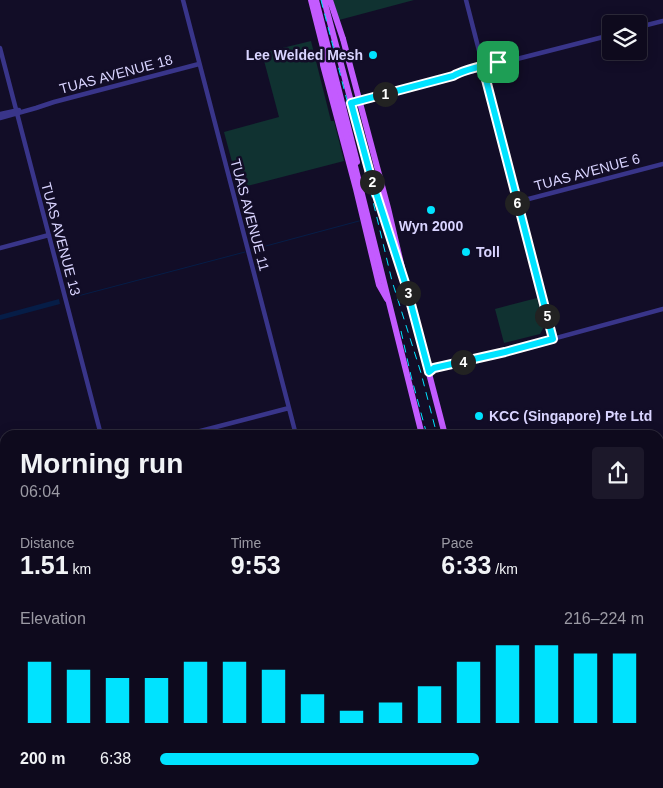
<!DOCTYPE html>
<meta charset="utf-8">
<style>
body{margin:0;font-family:Arial,sans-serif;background:#1c182a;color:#f1f3f6;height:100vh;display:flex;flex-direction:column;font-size:19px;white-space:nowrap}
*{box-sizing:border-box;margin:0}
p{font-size:16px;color:#9b9aa4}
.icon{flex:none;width:28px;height:28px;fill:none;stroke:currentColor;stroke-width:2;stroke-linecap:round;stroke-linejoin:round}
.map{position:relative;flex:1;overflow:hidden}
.side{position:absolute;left:0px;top:430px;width:664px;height:359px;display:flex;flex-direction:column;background:#0e0a1d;border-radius:15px 15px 0 0;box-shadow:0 2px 12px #0003,0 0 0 1px #2e2b3b}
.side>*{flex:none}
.controls{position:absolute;left:602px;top:15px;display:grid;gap:10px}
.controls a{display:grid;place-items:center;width:45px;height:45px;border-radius:5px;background:#0e0a1d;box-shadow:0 2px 12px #0003,0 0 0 1px #2e2b3b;font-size:25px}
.pin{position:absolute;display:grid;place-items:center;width:42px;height:42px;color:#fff;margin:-21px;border-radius:10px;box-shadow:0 2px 8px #0006}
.km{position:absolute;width:25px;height:25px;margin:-12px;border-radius:50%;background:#222;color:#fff;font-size:14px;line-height:25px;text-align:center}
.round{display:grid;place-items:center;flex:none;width:52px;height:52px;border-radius:5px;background:#1c182a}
.headline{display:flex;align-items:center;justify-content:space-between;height:85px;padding:0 20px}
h1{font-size:28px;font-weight:700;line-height:38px}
.stats{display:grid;grid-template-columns:repeat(3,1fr);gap:8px;height:85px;padding:5px 20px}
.stats div{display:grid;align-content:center}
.stats b{font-size:25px;font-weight:700}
.stats small{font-size:14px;font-weight:400}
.stats p{font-size:14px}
.chart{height:140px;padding:10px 20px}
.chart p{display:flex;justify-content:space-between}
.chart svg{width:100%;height:90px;margin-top:5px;stroke:#00e3ff;stroke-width:6}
ul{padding:0 20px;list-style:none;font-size:16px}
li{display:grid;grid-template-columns:80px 60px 1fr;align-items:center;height:38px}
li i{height:12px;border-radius:6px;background:#00e3ff}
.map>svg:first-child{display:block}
.green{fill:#103231}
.water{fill:#061d47}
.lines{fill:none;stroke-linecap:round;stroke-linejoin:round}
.stream{stroke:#061d47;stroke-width:1}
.street{stroke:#39358a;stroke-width:4.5}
.secondary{stroke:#6f6bff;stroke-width:5.5}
.primary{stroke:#c35bff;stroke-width:6}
.rail{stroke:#00e3ff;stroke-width:1;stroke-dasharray:8 6;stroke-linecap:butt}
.primary-bridge{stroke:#c35bff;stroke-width:6}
.route-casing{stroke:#fff;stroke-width:10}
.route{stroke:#00e3ff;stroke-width:6}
.poi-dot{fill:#00e3ff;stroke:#120d27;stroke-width:2}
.labels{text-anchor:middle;stroke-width:5;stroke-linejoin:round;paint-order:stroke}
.poi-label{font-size:14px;font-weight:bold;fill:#d9d4ff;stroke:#120d27;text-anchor:start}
.street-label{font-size:14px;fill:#d9d4ff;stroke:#120d27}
</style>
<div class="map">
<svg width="663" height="788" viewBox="0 0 663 788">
<rect width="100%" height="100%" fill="#120d27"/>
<path class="green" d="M333,0H414L339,20Z
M311,41L331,121H334L344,161L239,188L224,132L279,117L262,53Z
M537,298L544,327L540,334L504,343L495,309Z
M5,626V744L0,745V628Z"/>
<path class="water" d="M59,299L60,304L0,320V315Z
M5,747V784H387L388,788H0V748Z"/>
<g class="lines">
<path class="stream" d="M251,250L359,221
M74,297L245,252
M659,691L663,690"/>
<path class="street" d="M183,0L296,435
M466,0L553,339
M639,27L663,21
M0,48L101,435
M509,60H513L611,35
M342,105L508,62L511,61
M0,114L19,110
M0,118L36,108L54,102L199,64
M517,202L663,164
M0,248L49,235
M429,371L434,369L505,352L663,309
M185,435L289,408
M659,606L663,622
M450,784L451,788"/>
<path class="secondary" d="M659,450L663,448
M0,621L5,620"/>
<path class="primary" d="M316,0L357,162
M324,0L371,177L399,266
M330,0L343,39
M322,51L323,65L356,189L379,285L387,299
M406,285L445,435
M519,784L520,788
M530,784L531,788"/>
<path class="rail" d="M321,0L372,197L392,281L421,373L437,435
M401,331L411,376L427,435
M523,784L524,788"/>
<path class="primary-bridge" d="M311,0L338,107L353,158L422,435
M343,39L388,208L407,289"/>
</g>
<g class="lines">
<g class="route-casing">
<path id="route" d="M508,60L511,61L483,68L553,339L505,352L434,368L429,372L407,289L371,177L351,103L453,76C466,68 492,64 508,60Z"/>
</g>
<use href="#route" class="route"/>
</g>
<g class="poi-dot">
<circle cx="373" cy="55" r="5"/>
<circle cx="431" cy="210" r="5"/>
<circle cx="466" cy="252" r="5"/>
<circle cx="479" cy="416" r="5"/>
</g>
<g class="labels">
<g class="poi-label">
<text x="363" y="60" text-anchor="end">Lee Welded Mesh</text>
<text x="431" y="231" text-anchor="middle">Wyn 2000</text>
<text x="476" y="257">Toll</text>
<text x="489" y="421">KCC (Singapore) Pte Ltd</text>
</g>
<g class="street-label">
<text transform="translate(116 74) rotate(-15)" y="5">TUAS AVENUE 18</text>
<text transform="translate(587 172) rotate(-15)" y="5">TUAS AVENUE 6</text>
<text transform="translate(250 215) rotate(75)" y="5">TUAS AVENUE 11</text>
<text transform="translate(61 239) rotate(75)" y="5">TUAS AVENUE 13</text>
</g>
</g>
</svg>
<div class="controls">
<a><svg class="icon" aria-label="layers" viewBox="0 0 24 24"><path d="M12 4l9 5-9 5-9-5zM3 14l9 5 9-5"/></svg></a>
</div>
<div class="pin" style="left:498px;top:62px;background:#1e9e55"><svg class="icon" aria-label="arrive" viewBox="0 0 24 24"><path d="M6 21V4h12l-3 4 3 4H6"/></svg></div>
<b class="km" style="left:385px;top:94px">1</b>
<b class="km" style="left:372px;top:182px">2</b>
<b class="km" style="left:408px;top:293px">3</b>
<b class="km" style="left:463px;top:362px">4</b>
<b class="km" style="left:547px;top:316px">5</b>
<b class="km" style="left:517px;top:203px">6</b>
<section class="side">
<div class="headline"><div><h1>Morning run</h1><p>06:04</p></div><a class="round"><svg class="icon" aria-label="share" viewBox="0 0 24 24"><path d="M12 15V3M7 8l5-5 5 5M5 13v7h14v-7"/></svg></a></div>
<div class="stats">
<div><p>Distance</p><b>1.51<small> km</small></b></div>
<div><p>Time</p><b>9:53</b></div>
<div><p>Pace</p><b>6:33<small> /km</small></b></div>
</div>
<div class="chart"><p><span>Elevation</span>216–224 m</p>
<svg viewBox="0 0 160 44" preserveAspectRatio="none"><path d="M5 44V14M15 44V18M25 44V22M35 44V22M45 44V14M55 44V14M65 44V18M75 44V30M85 44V38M95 44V34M105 44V26M115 44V14M125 44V6M135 44V6M145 44V10M155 44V10"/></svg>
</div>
<ul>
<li><b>200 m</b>6:38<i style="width:66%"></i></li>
</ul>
</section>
</div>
